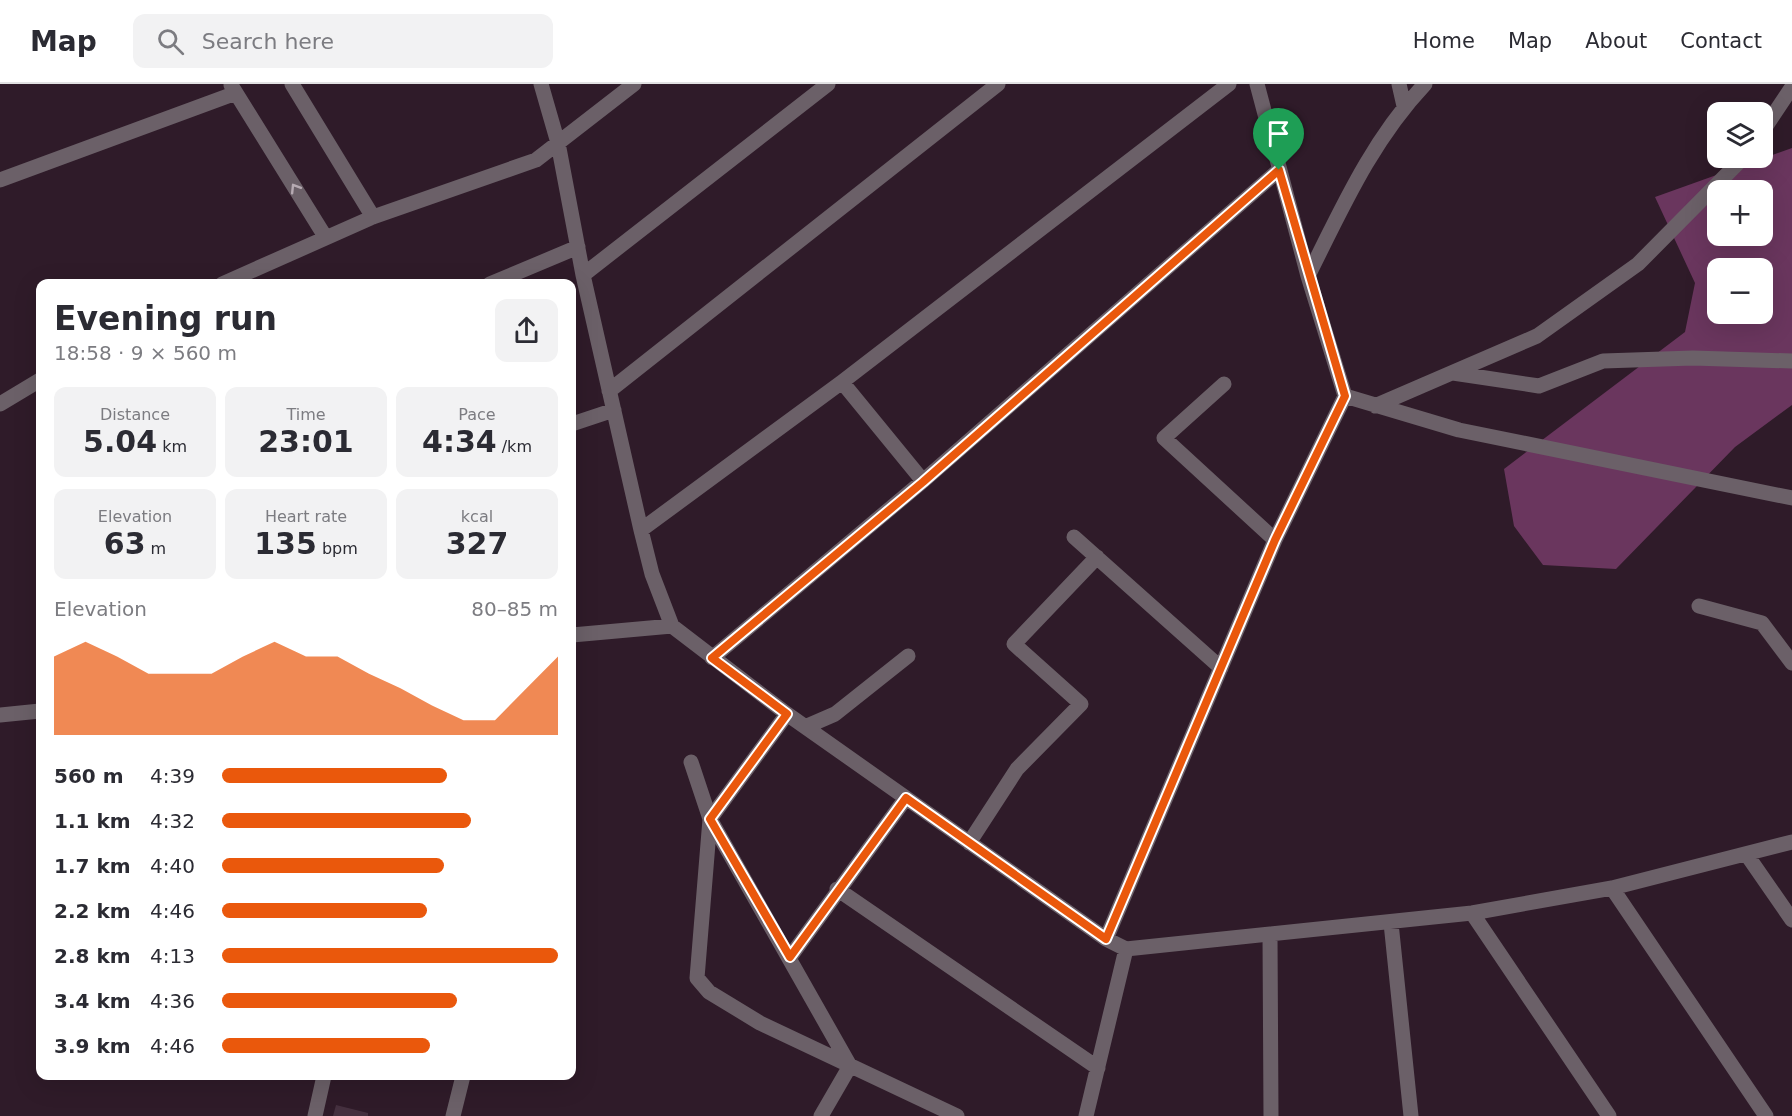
<!DOCTYPE html>
<meta charset="utf-8">
<style>
body{margin:0;font-family:"DejaVu Sans",sans-serif;background:#f2f2f3;color:#2b2b33;height:100vh;display:flex;flex-direction:column;font-size:22px;white-space:nowrap}
*{box-sizing:border-box;margin:0}
p{font-size:20px;color:#7c7c81}
.icon{flex:none;width:33px;height:33px;fill:none;stroke:currentColor;stroke-width:2;stroke-linecap:round;stroke-linejoin:round}
.map{position:relative;flex:1;overflow:hidden}
.side{position:absolute;left:36px;top:195px;width:540px;height:801px;display:flex;flex-direction:column;background:#fff;border-radius:12px;box-shadow:0 6px 24px #0002}
.side>*{flex:none}
.controls{position:absolute;left:1707px;top:18px;display:grid;gap:12px}
.controls a{display:grid;place-items:center;width:66px;height:66px;border-radius:12px;background:#fff;box-shadow:0 6px 24px #0002;font-size:30px}
.pin{position:absolute;display:grid;place-items:center;width:51px;height:51px;color:#fff;margin:-62px -26px;border-radius:50% 50% 50% 0;rotate:-45deg;box-shadow:0 0 6px #0007}
.pin .icon{rotate:45deg}
.round{display:grid;place-items:center;flex:none;width:63px;height:63px;border-radius:12px;background:#f2f2f3}
.headline{display:flex;align-items:center;justify-content:space-between;height:102px;padding:0 18px}
h1{font-size:33px;font-weight:800;line-height:45px}
.figures{display:grid;grid-template-columns:repeat(3,1fr);gap:9px;height:102px;padding:6px 18px}
.figures div{display:grid;align-content:center;border-radius:12px;background:#f2f2f3;text-align:center}
.figures b{font-size:30px;font-weight:800}
.figures small{font-size:16px;font-weight:400}
.figures p{font-size:16px}
.chart{height:168px;padding:12px 18px}
.chart p{display:flex;justify-content:space-between}
.chart svg{width:100%;height:108px;margin-top:6px;fill:#ea580c;opacity:.7}
ul{padding:0 18px;list-style:none;font-size:20px}
li{display:grid;grid-template-columns:96px 72px 1fr;align-items:center;height:45px}
li i{height:15px;border-radius:8px;background:#ea580c}
header{display:flex;align-items:center;gap:36px;box-sizing:border-box;height:84px;padding:0 30px;background:#fff;border-bottom:2px solid #e1e1e2}
header strong{font-size:28px}
nav{display:flex;gap:33px;margin-inline-start:auto;font-size:21px}
.search{width:420px;height:54px;background:#f2f2f3;display:flex;align-items:center;gap:15px;box-sizing:border-box;padding:0 21px;border-radius:12px;color:#7c7c81;font-size:22px}
.map>svg:first-child{display:block}
.forest{fill:#6a365e;fill-rule:evenodd}
.building{fill:#45303f}
.lines{fill:none;stroke-linecap:round;stroke-linejoin:round}
.minor{stroke:#6b6068;stroke-width:15}
.oneway{stroke:#b6aab2}
.route-casing{stroke:#fff;stroke-width:12}
.route{stroke:#ea580c;stroke-width:8}
</style>
<header>
<strong>Map</strong>
<div class="search"><svg class="icon" aria-label="search" viewBox="0 0 24 24"><circle cx="10" cy="10" r="6"/><path d="M15 15l6 6"/></svg>Search here</div>
<nav><a>Home</a><a>Map</a><a>About</a><a>Contact</a></nav>
</header>
<div class="map">
<svg width="1792" height="1032" viewBox="0 0 1792 1032">
<rect width="100%" height="100%" fill="#2f1b29"/>
<path class="forest" d="M1792,64V321L1735,363L1616,485L1543,481L1514,442L1504,385L1685,248L1695,199L1655,113ZM1718,106H1762V152H1718ZM1718,184H1762V230H1718Z"/>
<path class="building" d="M336,1021L368,1029V1032H333Z"/>
<g class="lines">
<path class="minor" d="M292,0L373,133
M541,0L558,59L583,191L641,446L652,490L672,542L787,630L1106,855L1126,865L1472,829L1612,804L1792,758
M1399,0L1404,22
M231,1L326,154
M1762,48L1792,3
M0,96L236,9
M583,191L828,0
M1308,192C1342,124 1372,56 1425,0
M222,200L373,133L536,76L634,0
M490,200L578,163
M1453,289L1539,302L1603,277L1693,274L1792,277
M842,298L923,397
M1224,300L1164,354L1275,456
M609,307L998,0
M1345,312L1459,346L1792,414
M0,320L40,296
M1375,322L1537,252L1638,180L1743,74
M572,340L614,326
M641,446L842,298L1229,0
M1074,453L1221,584
M1699,522L1762,539L1792,579
M572,551L672,542
M712,574L923,397L1279,86
M787,630L710,735L697,894L709,908L760,939L957,1032
M0,631L40,627
M805,643L835,630L908,572
M691,678L710,735L850,982L821,1032
M969,759L1017,685L1081,620L1014,560L1097,473
M1747,771L1792,836
M1612,804L1766,1032
M837,805L1098,984
M1472,829L1609,1032
M1391,839L1411,1032
M1270,851L1271,1032
M1106,855L1275,456L1345,312L1308,192L1257,0
M790,873L906,714
M315,1032L324,992
M453,1032L463,992
M1086,1032L1126,865"/>
</g>
<defs><path id="oneway-chevron" d="M-2-3.5L2.5 0L-2 3.5" fill="none" stroke-width="1.6" stroke-linecap="round" stroke-linejoin="round" transform="scale(1.5)"/></defs>
<use class="oneway" href="#oneway-chevron" transform="translate(295 104) rotate(-122)"/>
<g class="lines">
<g class="route-casing">
<path id="route" d="M1279,86L1345,312L1275,456L1106,855L906,714L790,873L710,735L787,630L712,574L923,398Z"/>
</g>
<use href="#route" class="route"/>
</g>
</svg>
<div class="controls">
<a><svg class="icon" aria-label="layers" viewBox="0 0 24 24"><path d="M12 4l9 5-9 5-9-5zM3 14l9 5 9-5"/></svg></a>
<a>+</a>
<a>−</a>
</div>
<div class="pin" style="left:1279px;top:86px;background:#1e9e55"><svg class="icon" aria-label="arrive" viewBox="0 0 24 24"><path d="M6 21V4h12l-3 4 3 4H6"/></svg></div>
<section class="side">
<div class="headline"><div><h1>Evening run</h1><p>18:58 · 9 × 560 m</p></div><a class="round"><svg class="icon" aria-label="share" viewBox="0 0 24 24"><path d="M12 15V3M7 8l5-5 5 5M5 13v7h14v-7"/></svg></a></div>
<div class="figures">
<div><p>Distance</p><b>5.04<small> km</small></b></div>
<div><p>Time</p><b>23:01</b></div>
<div><p>Pace</p><b>4:34<small> /km</small></b></div>
</div>
<div class="figures">
<div><p>Elevation</p><b>63<small> m</small></b></div>
<div><p>Heart rate</p><b>135<small> bpm</small></b></div>
<div><p>kcal</p><b>327</b></div>
</div>
<div class="chart"><p><span>Elevation</span>80–85 m</p>
<svg viewBox="0 0 160 44" preserveAspectRatio="none"><path d="M0 44V12L10 6L20 12L30 19L40 19L50 19L60 12L70 6L80 12L90 12L100 19L110 25L120 32L130 38L140 38L150 25L160 12V44z"/></svg>
</div>
<ul>
<li><b>560 m</b>4:39<i style="width:67%"></i></li>
<li><b>1.1 km</b>4:32<i style="width:74%"></i></li>
<li><b>1.7 km</b>4:40<i style="width:66%"></i></li>
<li><b>2.2 km</b>4:46<i style="width:61%"></i></li>
<li><b>2.8 km</b>4:13<i style="width:100%"></i></li>
<li><b>3.4 km</b>4:36<i style="width:70%"></i></li>
<li><b>3.9 km</b>4:46<i style="width:62%"></i></li>
</ul>
</section>
</div>
